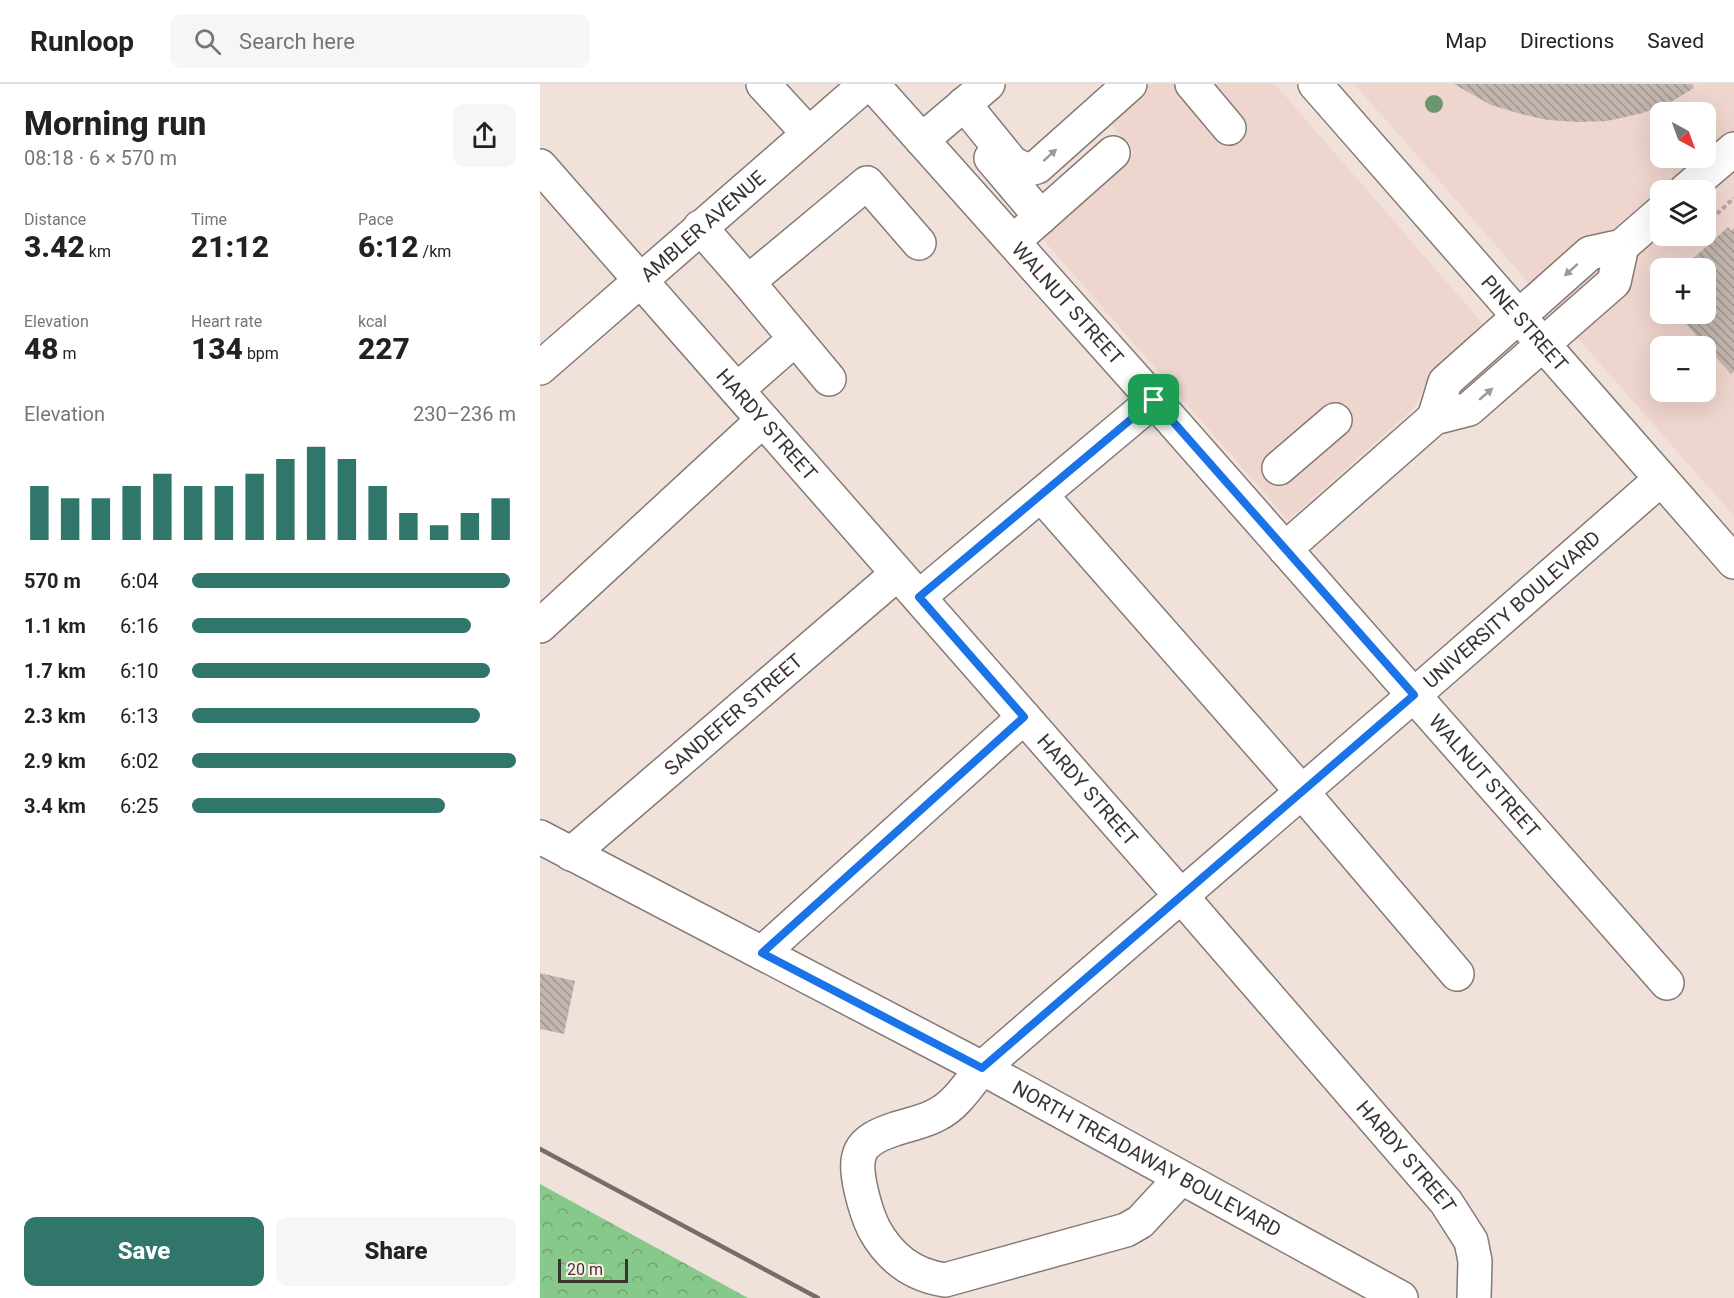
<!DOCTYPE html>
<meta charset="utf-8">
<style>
body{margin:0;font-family:Roboto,sans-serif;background:#f6f6f6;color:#222;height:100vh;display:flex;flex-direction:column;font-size:22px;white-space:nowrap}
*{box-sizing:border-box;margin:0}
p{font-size:20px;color:#767676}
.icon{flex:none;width:33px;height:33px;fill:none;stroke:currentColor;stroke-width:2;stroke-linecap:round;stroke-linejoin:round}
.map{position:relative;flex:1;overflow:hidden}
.details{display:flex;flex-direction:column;background:#fff;width:540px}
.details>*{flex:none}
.needle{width:39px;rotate:139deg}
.fabs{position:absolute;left:1110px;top:18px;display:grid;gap:12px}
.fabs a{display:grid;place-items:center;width:66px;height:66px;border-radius:12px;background:#fff;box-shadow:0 6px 24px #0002;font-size:30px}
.scale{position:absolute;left:18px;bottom:15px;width:70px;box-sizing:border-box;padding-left:6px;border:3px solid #3a3431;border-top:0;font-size:16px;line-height:21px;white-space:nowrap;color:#3a3431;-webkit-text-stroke:4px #fef0e8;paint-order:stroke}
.pin{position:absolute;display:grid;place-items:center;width:51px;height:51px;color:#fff;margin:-26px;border-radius:12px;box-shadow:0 3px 9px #0006}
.round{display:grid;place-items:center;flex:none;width:63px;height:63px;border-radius:12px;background:#f6f6f6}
.summary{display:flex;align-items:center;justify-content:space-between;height:102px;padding:0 24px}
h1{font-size:33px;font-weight:800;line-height:45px}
.stats{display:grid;grid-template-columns:repeat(3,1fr);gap:9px;height:102px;padding:6px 24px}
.stats div{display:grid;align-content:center}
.stats b{font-size:30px;font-weight:800}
.stats small{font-size:16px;font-weight:400}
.stats p{font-size:16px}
.chart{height:168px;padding:12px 24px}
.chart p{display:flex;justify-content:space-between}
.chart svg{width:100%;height:108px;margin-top:6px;stroke:#31766a;stroke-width:6}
.primary-button{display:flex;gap:12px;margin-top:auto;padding:12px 24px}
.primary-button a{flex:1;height:69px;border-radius:12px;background:#31766a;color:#fff;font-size:24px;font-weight:800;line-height:69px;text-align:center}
.primary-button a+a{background:#f6f6f6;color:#222}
ul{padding:0 24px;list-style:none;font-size:20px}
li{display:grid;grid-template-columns:96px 72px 1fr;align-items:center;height:45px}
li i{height:15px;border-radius:8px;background:#31766a}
header{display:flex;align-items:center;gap:36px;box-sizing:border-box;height:84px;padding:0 30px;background:#fff;border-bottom:2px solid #e0e0e0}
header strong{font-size:28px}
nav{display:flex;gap:33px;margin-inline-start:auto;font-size:21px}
.search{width:420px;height:54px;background:#f6f6f6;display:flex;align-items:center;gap:15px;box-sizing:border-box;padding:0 21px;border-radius:12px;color:#767676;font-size:22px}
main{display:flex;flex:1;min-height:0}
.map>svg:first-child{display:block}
.education{fill:#eed5cd;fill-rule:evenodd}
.forest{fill:url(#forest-crowns)}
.building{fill:url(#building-back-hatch)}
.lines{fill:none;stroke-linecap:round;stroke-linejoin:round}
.minor-casing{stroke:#867973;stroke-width:36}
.major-casing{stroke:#867973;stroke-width:36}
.path{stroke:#b3a8a2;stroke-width:4;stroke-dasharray:4.5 3;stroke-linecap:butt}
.minor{stroke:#fff;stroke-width:33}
.major{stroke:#fff;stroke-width:33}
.rail{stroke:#766d69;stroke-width:4.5}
.tree{fill:#6d966e}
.oneway{fill:#9c9a98}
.route-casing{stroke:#fff;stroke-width:12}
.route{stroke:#1a73e8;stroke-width:8}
.labels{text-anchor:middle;stroke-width:6;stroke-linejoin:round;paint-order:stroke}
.street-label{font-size:20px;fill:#3a3431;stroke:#fef0e8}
</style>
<header>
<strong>Runloop</strong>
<div class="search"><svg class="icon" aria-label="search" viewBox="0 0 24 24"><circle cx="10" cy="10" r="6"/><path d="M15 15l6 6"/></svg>Search here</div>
<nav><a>Map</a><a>Directions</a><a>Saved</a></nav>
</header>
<main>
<section class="details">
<div class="summary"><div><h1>Morning run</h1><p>08:18 · 6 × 570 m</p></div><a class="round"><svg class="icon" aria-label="share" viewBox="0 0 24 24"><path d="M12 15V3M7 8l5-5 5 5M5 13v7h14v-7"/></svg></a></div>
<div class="stats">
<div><p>Distance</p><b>3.42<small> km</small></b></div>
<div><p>Time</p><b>21:12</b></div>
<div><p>Pace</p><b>6:12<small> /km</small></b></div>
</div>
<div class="stats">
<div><p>Elevation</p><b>48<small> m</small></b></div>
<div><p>Heart rate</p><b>134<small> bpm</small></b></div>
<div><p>kcal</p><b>227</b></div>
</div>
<div class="chart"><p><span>Elevation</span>230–236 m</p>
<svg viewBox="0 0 160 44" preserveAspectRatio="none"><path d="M5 44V22M15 44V27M25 44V27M35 44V22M45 44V17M55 44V22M65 44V22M75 44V17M85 44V11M95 44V6M105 44V11M115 44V22M125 44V33M135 44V38M145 44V33M155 44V27"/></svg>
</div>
<ul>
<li><b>570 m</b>6:04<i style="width:98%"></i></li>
<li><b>1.1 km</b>6:16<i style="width:86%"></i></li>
<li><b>1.7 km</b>6:10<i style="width:92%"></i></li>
<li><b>2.3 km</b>6:13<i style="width:89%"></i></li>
<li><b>2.9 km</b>6:02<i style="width:100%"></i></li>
<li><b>3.4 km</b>6:25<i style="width:78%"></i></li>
</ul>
<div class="primary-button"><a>Save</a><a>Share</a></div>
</section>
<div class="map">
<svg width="1194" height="1214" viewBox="0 0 1194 1214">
<defs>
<pattern id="forest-crowns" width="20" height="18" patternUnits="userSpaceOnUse" patternTransform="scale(1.5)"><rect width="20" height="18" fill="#87c98a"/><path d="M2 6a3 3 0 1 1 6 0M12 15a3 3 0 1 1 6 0" fill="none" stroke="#6fa471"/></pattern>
<pattern id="building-back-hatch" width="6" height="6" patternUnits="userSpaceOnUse" patternTransform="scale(1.5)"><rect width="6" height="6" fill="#c2b5ae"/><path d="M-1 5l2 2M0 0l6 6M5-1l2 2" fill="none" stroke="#9f948e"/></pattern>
</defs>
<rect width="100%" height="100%" fill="#f0e2db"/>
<path class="education" d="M604,0H735L944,241L893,285L874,324L748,436L501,153L594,69L566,33Z
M814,0H1194V432ZM1120,28H1166V74H1120ZM1120,106H1166V152H1120ZM1120,184H1166V230H1120ZM1120,262H1166V308H1120Z"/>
<path class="forest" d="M0,1100L208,1214H0Z"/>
<path class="building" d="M914,0H1152L1154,4L1131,18L1103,29L1067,37L1039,38L1008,36L981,30L951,21Z
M1188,143L1191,147L1194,144V288L1191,290L1137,230H1166V184H1149L1152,181L1149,178Z
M0,889L35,897L24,950L0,945Z"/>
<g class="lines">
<g class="minor-casing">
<g id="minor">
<path d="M223,0L268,49"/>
<path id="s1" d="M332,0L614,316L1127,899"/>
<path d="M652,0L689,44"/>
<path id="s2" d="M775,0L1194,478"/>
<path d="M424,20L472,79L486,86L497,83L590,0"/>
<path d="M382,56L448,0"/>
<path d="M451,74L501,133"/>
<path id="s3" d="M0,82L641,812L906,1118L931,1157L935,1177L934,1214"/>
<path d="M1146,106L1194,65"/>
<path d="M160,143L208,198"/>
<path d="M485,147L573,69"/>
<path d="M289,295L208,198L327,99L379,159"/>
<path d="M197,306L255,255"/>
<path d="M894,334L905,298L1050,169L1082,162L1120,129"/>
<path d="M739,384L795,336"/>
<path d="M501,411L762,708L917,890"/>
<path d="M745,465L894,334L929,325L1074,198L1082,162"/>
<path d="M379,513L614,316"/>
<path d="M0,542L223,336"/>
<path id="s4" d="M31,770L357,490"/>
<path d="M222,869L484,633"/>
<path id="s5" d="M641,1094L600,1138L586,1146L405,1196C372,1191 350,1174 334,1145C328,1133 324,1119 321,1106C313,1070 318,1057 355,1045C369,1040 385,1038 398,1030C416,1021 429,1000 442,984L874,611L1121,395"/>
</g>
</g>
<g class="major-casing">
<g id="major">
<path id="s6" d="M0,284L326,0"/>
<path id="s7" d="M0,753L442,984L861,1214"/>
</g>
</g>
<path class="path" d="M1166,140L1194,114"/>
<use href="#minor" class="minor"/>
<use href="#major" class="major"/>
<path class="rail" d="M0,1065L278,1214"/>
</g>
<circle class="tree" cx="894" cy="20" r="9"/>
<defs><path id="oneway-solid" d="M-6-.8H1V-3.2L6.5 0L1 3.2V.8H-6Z" transform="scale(1.5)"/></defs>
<g class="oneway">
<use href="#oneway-solid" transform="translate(510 71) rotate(-42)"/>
<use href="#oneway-solid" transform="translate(1031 186) rotate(138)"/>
<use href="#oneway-solid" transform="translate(946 310) rotate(-41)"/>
</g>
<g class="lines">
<g class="route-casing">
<path id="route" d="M614,316L874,611L442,984L222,869L484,633L379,513Z"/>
</g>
<use href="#route" class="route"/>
</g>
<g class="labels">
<g class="street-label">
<text dy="7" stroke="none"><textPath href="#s6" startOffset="216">AMBLER AVENUE</textPath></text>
<text dy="7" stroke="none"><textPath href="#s1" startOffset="294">WALNUT STREET</textPath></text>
<text dy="7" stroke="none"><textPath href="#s2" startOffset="318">PINE STREET</textPath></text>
<text dy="7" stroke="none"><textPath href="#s3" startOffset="344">HARDY STREET</textPath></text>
<text dy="7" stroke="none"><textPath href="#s5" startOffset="1288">UNIVERSITY BOULEVARD</textPath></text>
<text dy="7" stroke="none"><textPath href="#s4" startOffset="214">SANDEFER STREET</textPath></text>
<text dy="7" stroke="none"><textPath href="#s1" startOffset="924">WALNUT STREET</textPath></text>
<text dy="7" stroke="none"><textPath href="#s3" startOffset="830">HARDY STREET</textPath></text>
<text dy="7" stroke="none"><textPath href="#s3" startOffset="1316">HARDY STREET</textPath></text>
<text dy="7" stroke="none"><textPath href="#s7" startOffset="687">NORTH TREADAWAY BOULEVARD</textPath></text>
</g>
</g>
</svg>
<div class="fabs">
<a><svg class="needle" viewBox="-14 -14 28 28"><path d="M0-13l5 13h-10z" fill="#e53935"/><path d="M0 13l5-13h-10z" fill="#767676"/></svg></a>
<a><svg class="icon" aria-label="layers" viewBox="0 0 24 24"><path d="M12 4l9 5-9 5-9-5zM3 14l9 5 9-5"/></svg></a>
<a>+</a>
<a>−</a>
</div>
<div class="scale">20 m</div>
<div class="pin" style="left:614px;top:316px;background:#1e9e55"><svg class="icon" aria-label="arrive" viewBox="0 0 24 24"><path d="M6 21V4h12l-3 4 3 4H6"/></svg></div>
</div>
</main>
